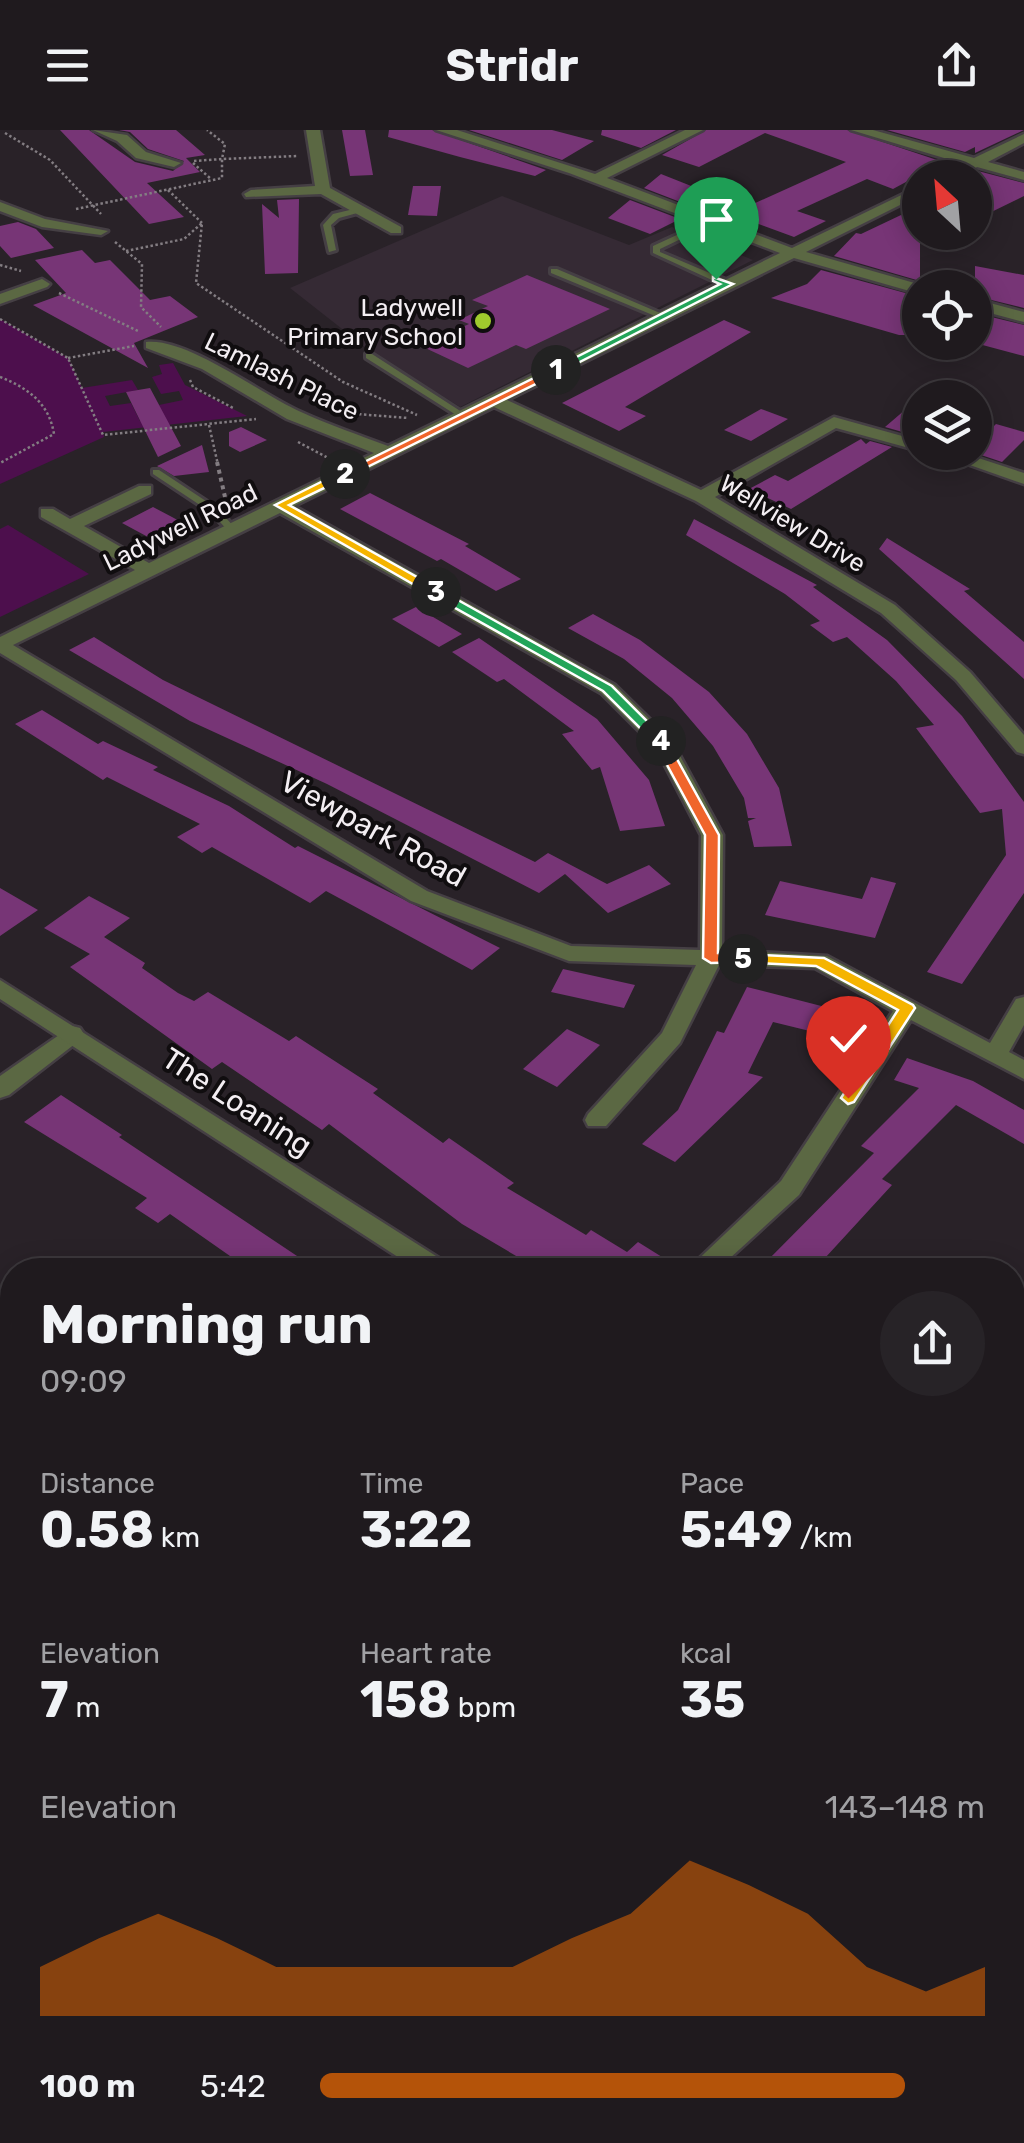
<!DOCTYPE html>
<meta charset="utf-8">
<style>
body{margin:0;font-family:Rubik,sans-serif;background:#272327;color:#f1f3f6;height:100vh;display:flex;flex-direction:column;font-size:38px;white-space:nowrap}
*{box-sizing:border-box;margin:0}
p{font-size:32px;color:#a1a1a4}
.icon{flex:none;width:55px;height:55px;fill:none;stroke:currentColor;stroke-width:2;stroke-linecap:round;stroke-linejoin:round}
.map{position:relative;flex:1;overflow:hidden}
.sheet{position:absolute;left:0px;top:1128px;width:1025px;height:888px;display:flex;flex-direction:column;background:#1f1a1e;border-radius:40px 40px 0 0;box-shadow:0 5px 25px #0003,0 0 0 2px #3c383c}
.sheet>*{flex:none}
.needle{width:65px;rotate:334deg}
.tools{position:absolute;left:902px;top:30px;display:grid;gap:20px}
.tools a{display:grid;place-items:center;width:90px;height:90px;border-radius:50%;background:#1f1a1e;box-shadow:0 5px 25px #0003,0 0 0 2px #3c383c;font-size:50px}
.pin{position:absolute;display:grid;place-items:center;width:85px;height:85px;color:#fff;margin:-102px -42px;border-radius:50% 50% 50% 0;rotate:-45deg;box-shadow:0 0 10px #0007}
.pin .icon{rotate:45deg}
.km{position:absolute;width:50px;height:50px;margin:-25px;border-radius:50%;background:#222;color:#fff;font-size:28px;line-height:50px;text-align:center}
.round{display:grid;place-items:center;flex:none;width:105px;height:105px;border-radius:52px;background:#272327}
.head{display:flex;align-items:center;justify-content:space-between;height:170px;padding:0 40px}
h1{font-size:55px;font-weight:700;line-height:75px}
.metrics{display:grid;grid-template-columns:repeat(3,1fr);gap:15px;height:170px;padding:10px 40px}
.metrics div{display:grid;align-content:center}
.metrics b{font-size:50px;font-weight:700}
.metrics small{font-size:28px;font-weight:400}
.metrics p{font-size:28px}
.chart{height:280px;padding:20px 40px}
.chart p{display:flex;justify-content:space-between}
.chart svg{width:100%;height:180px;margin-top:10px;fill:#b45309;opacity:.7}
ul{padding:0 40px;list-style:none;font-size:32px}
li{display:grid;grid-template-columns:160px 120px 1fr;align-items:center;height:75px}
li i{height:25px;border-radius:12px;background:#b45309}
header{display:flex;justify-content:space-between;align-items:center;height:130px;padding:0 40px;background:#1f1a1e;font-size:45px;font-weight:700}
.map>svg:first-child{display:block}
.built{fill:#352a34}
.green{fill:#4d0f4d}
.building{fill:#773576}
.lines{fill:none;stroke-linecap:round;stroke-linejoin:round}
.service-casing{stroke:#453f44;stroke-width:6}
.minor-casing{stroke:#453f44;stroke-width:5}
.tertiary-casing{stroke:#453f44;stroke-width:5}
.primary-casing{stroke:#453f44;stroke-width:5}
.path-far2{stroke:#837d82;stroke-width:2.5;stroke-dasharray:2.5 2.5;stroke-linecap:butt}
.path-far1{stroke:#837d82;stroke-width:4;stroke-dasharray:4 4;stroke-linecap:butt}
.path{stroke:#837d82;stroke-width:6;stroke-dasharray:6 6;stroke-linecap:butt}
.service{fill:#5b6843;fill-rule:evenodd}
.minor{fill:#5b6843;fill-rule:evenodd}
.tertiary{fill:#5b6843;fill-rule:evenodd}
.primary{fill:#90aa5d;fill-rule:evenodd}
.split-1{fill:#22a559;stroke:#fff;stroke-width:2.5}
.split-2{fill:#f0652b;stroke:#fff;stroke-width:2.5}
.split-3{fill:#f5b400;stroke:#fff;stroke-width:2.5}
.split-4{fill:#22a559;stroke:#fff;stroke-width:2.5}
.split-5{fill:#f0652b;stroke:#fff;stroke-width:2.5}
.split-6{fill:#f5b400;stroke:#fff;stroke-width:2.5}
.poi-dot{fill:#9fca2d;stroke:#100d0f;stroke-width:4}
.labels{text-anchor:middle;stroke-width:8;stroke-linejoin:round;paint-order:stroke}
.far-poi-label{font-size:25px;fill:#f3eef2;stroke:#100d0f;text-anchor:end}
.far-street-label{font-size:25px;fill:#f3eef2;stroke:#100d0f}
.street-label{font-size:30px;fill:#f3eef2;stroke:#100d0f}
</style>
<header><svg class="icon" aria-label="menu" viewBox="0 0 24 24"><path d="M4 6h16M4 12h16M4 18h16"/></svg>Stridr<svg class="icon" aria-label="share" viewBox="0 0 24 24"><path d="M12 15V3M7 8l5-5 5 5M5 13v7h14v-7"/></svg></header>
<div class="map">
<svg width="1024" height="2013" viewBox="0 0 1024 2013">
<rect width="100%" height="100%" fill="#292228"/>
<path class="built" d="M502,66L629,115L672,97L753,130L460,277L374,224L290,158Z"/>
<path class="green" d="M0,189L68,228L82,258L132,250L138,260L105,266L110,276L131,273L140,291L164,287L159,275L183,270L179,261L161,264L152,247L162,244L159,235L173,233L185,255L247,286L103,302L104,307L0,354Z
M8,395L89,444L0,487V399Z
M0,1625L12,1631V1961L0,1972Z"/>
<path class="building" d="M60,0H89L135,32L173,41L184,31L148,19L130,2L119,0H176L205,25L186,28L200,42L147,53L184,87L149,94Z
M342,0H365L373,45L350,46Z
M389,0H432L546,40L535,46L460,27L388,7Z
M469,0H552L594,11L562,30Z
M602,0H676L641,18L601,5Z
M706,0H847L943,32L893,59L867,49L797,81L826,91L794,107L731,84L846,32L765,3L699,37L662,25Z
M887,0H1024L975,23V17L965,22Z
M978,41L1024,53V66L975,90Z
M661,44L724,69L701,80L644,58Z
M413,56H441L437,86L408,85Z
M299,69L298,143L265,144L262,74L279,88L277,70Z
M630,70L680,89L650,104L608,88Z
M920,76V151L834,126L856,103L861,104Z
M18,92L36,99L54,118L11,128L0,116V96Z
M82,120L95,133L110,130L150,170L170,166L198,187L134,213L148,238L33,175L66,163L35,130Z
M975,136L1024,145V178L975,166Z
M821,140L920,167V191L905,205H899L771,168L807,154Z
M527,145L610,179L526,219L516,215L468,238L421,216L469,194L459,190L488,176L472,170Z
M975,183L1024,195V226L975,213Z
M724,190L751,202L625,277L646,286L619,301L562,273Z
M150,258L181,316L158,327L126,262Z
M920,267V301L913,305L885,297Z
M761,279L788,289L751,311L724,300Z
M996,294L1024,302V310L1002,332L975,323V315Z
M241,297L267,310L240,322L229,316V302Z
M861,309L866,314L870,311L892,317L791,379L749,359L775,345L788,351Z
M202,315L209,342L174,346L157,336Z
M370,363L469,414L465,416L521,449L496,461L441,429L437,431L340,379Z
M153,377L172,387L192,398L161,414L122,393Z
M694,389L817,455L813,457L887,510L962,586L1024,672V763L962,854L927,842L1006,725L1002,679L980,683L916,598L934,595L896,551L847,507L833,512L810,495L820,491L785,464L686,405Z
M887,408L970,459L964,461L1024,512V549L879,419Z
M416,477L462,504L439,517L392,489Z
M593,484L640,510L709,562L747,604L779,658L792,716L754,717L748,691L756,688H748L744,668L713,616L672,568L624,529L568,498Z
M94,507L163,550L535,732L548,723L607,754L649,735L671,754L608,783L565,744L539,763L327,654L190,591L69,520Z
M479,508L597,589L649,650L665,696L620,701L600,637L592,640L562,604L574,601L504,549L497,552L452,522Z
M42,580L98,614L103,611L158,637L153,640L229,676L295,718L298,716L500,818L472,840L326,761L310,773L212,717L202,723L177,707L200,694L107,647L103,650L15,594Z
M871,747L896,753L875,808L765,785L780,751L862,769Z
M0,758L38,780L0,806Z
M89,766L130,788L104,807L145,833L142,838L178,863L194,871L208,862L289,911L296,906L378,959L373,963L443,1013L449,1008L514,1053L507,1058L586,1105L591,1100L627,1122L638,1112L662,1127L651,1137L655,1140H540L462,1094L329,994L322,1000L222,932L212,939L70,837L90,824L44,798Z
M563,839L635,855L624,878L551,862Z
M747,857L833,879L822,904L773,892L748,943L763,947L675,1032L642,1014L678,980L717,901L724,903Z
M567,899L600,915L557,957L523,939Z
M907,928L973,951L1024,980V1014L956,975L882,1049L892,1055L814,1140H758L874,1023L861,1016L919,958L894,950Z
M61,965L122,1005L119,1007L318,1140H250L170,1084L158,1093L135,1078L147,1068L24,992Z"/>
<g class="lines">
<g class="service-casing">
<path id="service" d="M358,78H361V82L339,88L331,95L336,120L329,122L323,95L333,84Z
M705,92L712,94L660,119V122L731,152V156H725L653,123V116Z
M551,139H557L667,186L660,188L551,143Z
M366,224H372L468,286L461,288L366,228Z
M153,340H159L218,379L235,398V402H229L212,383L153,344Z"/>
</g>
<g class="minor-casing">
<path id="minor" d="M93,0L127,5L146,22L181,33L174,37L136,28L117,11Z
M306,0H320L330,58L401,97V103H391L321,64L246,67L244,64L251,60L315,56Z
M436,0H457L595,44L685,0H703L607,48L792,118L920,56V65L806,122L925,156L920,158V164L794,128L507,270L701,360L834,287L920,311V321L836,298L715,367L895,475L970,542L1024,605V624L1017,622L956,550L881,483L696,371L494,277L294,376L615,555L672,611L723,705L722,820L827,826L990,913L1016,869L1024,867V895L1009,922L1024,930V949L911,890L799,1065L717,1140H687L781,1051L893,881L815,838L719,835L680,913L606,996H588L585,990L588,984L662,903L696,835L569,831L411,771L0,523V507L135,440L41,387V379H53L70,389L139,356H151V364L84,396L149,433L374,323L287,289L202,239L146,218V212C187,207 262,265 301,282C329,295 359,305 388,316L780,123L569,43ZM280,383L601,563L656,618L701,705L700,820L571,816L427,761L13,515Z
M851,0H873L974,28L1024,4V13L988,32L1024,42V50L977,37L958,48H939L964,34Z
M0,72L45,89L108,101L101,105L42,97L0,81Z
M42,149L50,154L47,157L0,174V164Z
M975,169L1024,182V192L975,179Z
M933,322H960L1024,343V354Z
M72,896L80,898L84,904L80,910L9,965L0,968V946Z
M0,1328L12,1333V1362L0,1357Z
M1012,1332L1024,1337V1365L1012,1361Z
M1012,1566L1024,1570V1603L1012,1599Z
M1012,1877L1024,1881V1923L1012,1918Z
M1024,1934V1993L1019,1995L1012,1992V1939Z
M962,2002H1004L1000,2013H958Z"/>
</g>
<g class="tertiary-casing">
<path id="tertiary" d="M0,850L447,1133L451,1140H418L0,869Z
M454,2002H500L504,2013H458Z"/>
</g>
<g class="primary-casing">
<path id="primary" d="M1024,1308V1337L1012,1342V1313Z
M246,2002H287L283,2013H242Z"/>
</g>
<path class="path-far2" d="M5,3L50,30L101,84
M194,31L222,29L225,14L207,0
M193,33L211,49
M168,60L202,93
M76,79L222,48V29L298,26
M115,112L142,134L141,177L161,197
M126,121L184,109L202,93L196,153L343,252L417,285
M0,135L21,141
M59,163L140,202
M0,189L68,228L103,305L256,289
M68,228L134,216
M0,247C28,258 49,273 54,304L0,333
M190,250L193,257L235,279
M344,283L408,288
M209,295L218,335
M298,312L332,330"/>
<path class="path-far1" d="M217,332L225,367"/>
<path class="path" d="M0,1666L12,1660"/>
<use href="#service" class="service"/>
<use href="#minor" class="minor"/>
<use href="#tertiary" class="tertiary"/>
<use href="#primary" class="primary"/>
</g>
<path class="split-1" d="M713,147L733,154L560,242L551,240L720,154L713,151Z"/>
<path class="split-2" d="M556,237L560,242L349,346L340,344Z"/>
<path class="split-3" d="M345,340L349,346L289,375L440,460V465H432L275,375Z"/>
<path class="split-4" d="M432,460H440L612,556L667,611L656,614L603,561L432,465Z"/>
<path class="split-5" d="M656,608L667,611L719,705L718,823L748,825V832L711,833L703,828L705,705L654,611Z"/>
<path class="split-6" d="M743,824L824,828L913,875L915,878L854,972L848,974L841,968L898,880L816,836L737,832L735,829Z"/>
<circle class="poi-dot" cx="483" cy="191" r="10"/>
<g class="labels">
<g class="far-poi-label">
<text x="463" y="186">Ladywell<tspan x="463" dy="29">Primary School</tspan></text>
</g>
<g class="far-street-label">
<text transform="translate(282 246) rotate(26)" y="9">Lamlash Place</text>
<text transform="translate(793 393) rotate(31)" y="9">Wellview Drive</text>
<text transform="translate(180 397) rotate(-26)" y="9">Ladywell Road</text>
</g>
<g class="street-label">
<text transform="translate(373 699) rotate(29)" y="10">Viewpark Road</text>
<text transform="translate(237 972) rotate(33)" y="10">The Loaning</text>
</g>
</g>
</svg>
<div class="tools">
<a><svg class="needle" viewBox="-14 -14 28 28"><path d="M0-13l5 13h-10z" fill="#e53935"/><path d="M0 13l5-13h-10z" fill="#a1a1a4"/></svg></a>
<a><svg class="icon" aria-label="locate" viewBox="0 0 24 24"><circle cx="12" cy="12" r="6"/><path d="M12 2v4M12 18v4M2 12h4M18 12h4"/></svg></a>
<a><svg class="icon" aria-label="layers" viewBox="0 0 24 24"><path d="M12 4l9 5-9 5-9-5zM3 14l9 5 9-5"/></svg></a>
</div>
<div class="pin" style="left:716px;top:149px;background:#1e9e55"><svg class="icon" aria-label="arrive" viewBox="0 0 24 24"><path d="M6 21V4h12l-3 4 3 4H6"/></svg></div>
<div class="pin" style="left:848px;top:968px;background:#d93025"><svg class="icon" aria-label="check" viewBox="0 0 24 24"><path d="M5 12l5 5 9-10"/></svg></div>
<b class="km" style="left:556px;top:240px">1</b>
<b class="km" style="left:345px;top:344px">2</b>
<b class="km" style="left:436px;top:462px">3</b>
<b class="km" style="left:661px;top:611px">4</b>
<b class="km" style="left:743px;top:829px">5</b>
<section class="sheet">
<div class="head"><div><h1>Morning run</h1><p>09:09</p></div><a class="round"><svg class="icon" aria-label="share" viewBox="0 0 24 24"><path d="M12 15V3M7 8l5-5 5 5M5 13v7h14v-7"/></svg></a></div>
<div class="metrics">
<div><p>Distance</p><b>0.58<small> km</small></b></div>
<div><p>Time</p><b>3:22</b></div>
<div><p>Pace</p><b>5:49<small> /km</small></b></div>
</div>
<div class="metrics">
<div><p>Elevation</p><b>7<small> m</small></b></div>
<div><p>Heart rate</p><b>158<small> bpm</small></b></div>
<div><p>kcal</p><b>35</b></div>
</div>
<div class="chart"><p><span>Elevation</span>143–148 m</p>
<svg viewBox="0 0 160 44" preserveAspectRatio="none"><path d="M0 44V32L10 25L20 19L30 25L40 32L50 32L60 32L70 32L80 32L90 25L100 19L110 6L120 12L130 19L140 32L150 38L160 32V44z"/></svg>
</div>
<ul>
<li><b>100 m</b>5:42<i style="width:88%"></i></li>
</ul>
</section>
</div>
